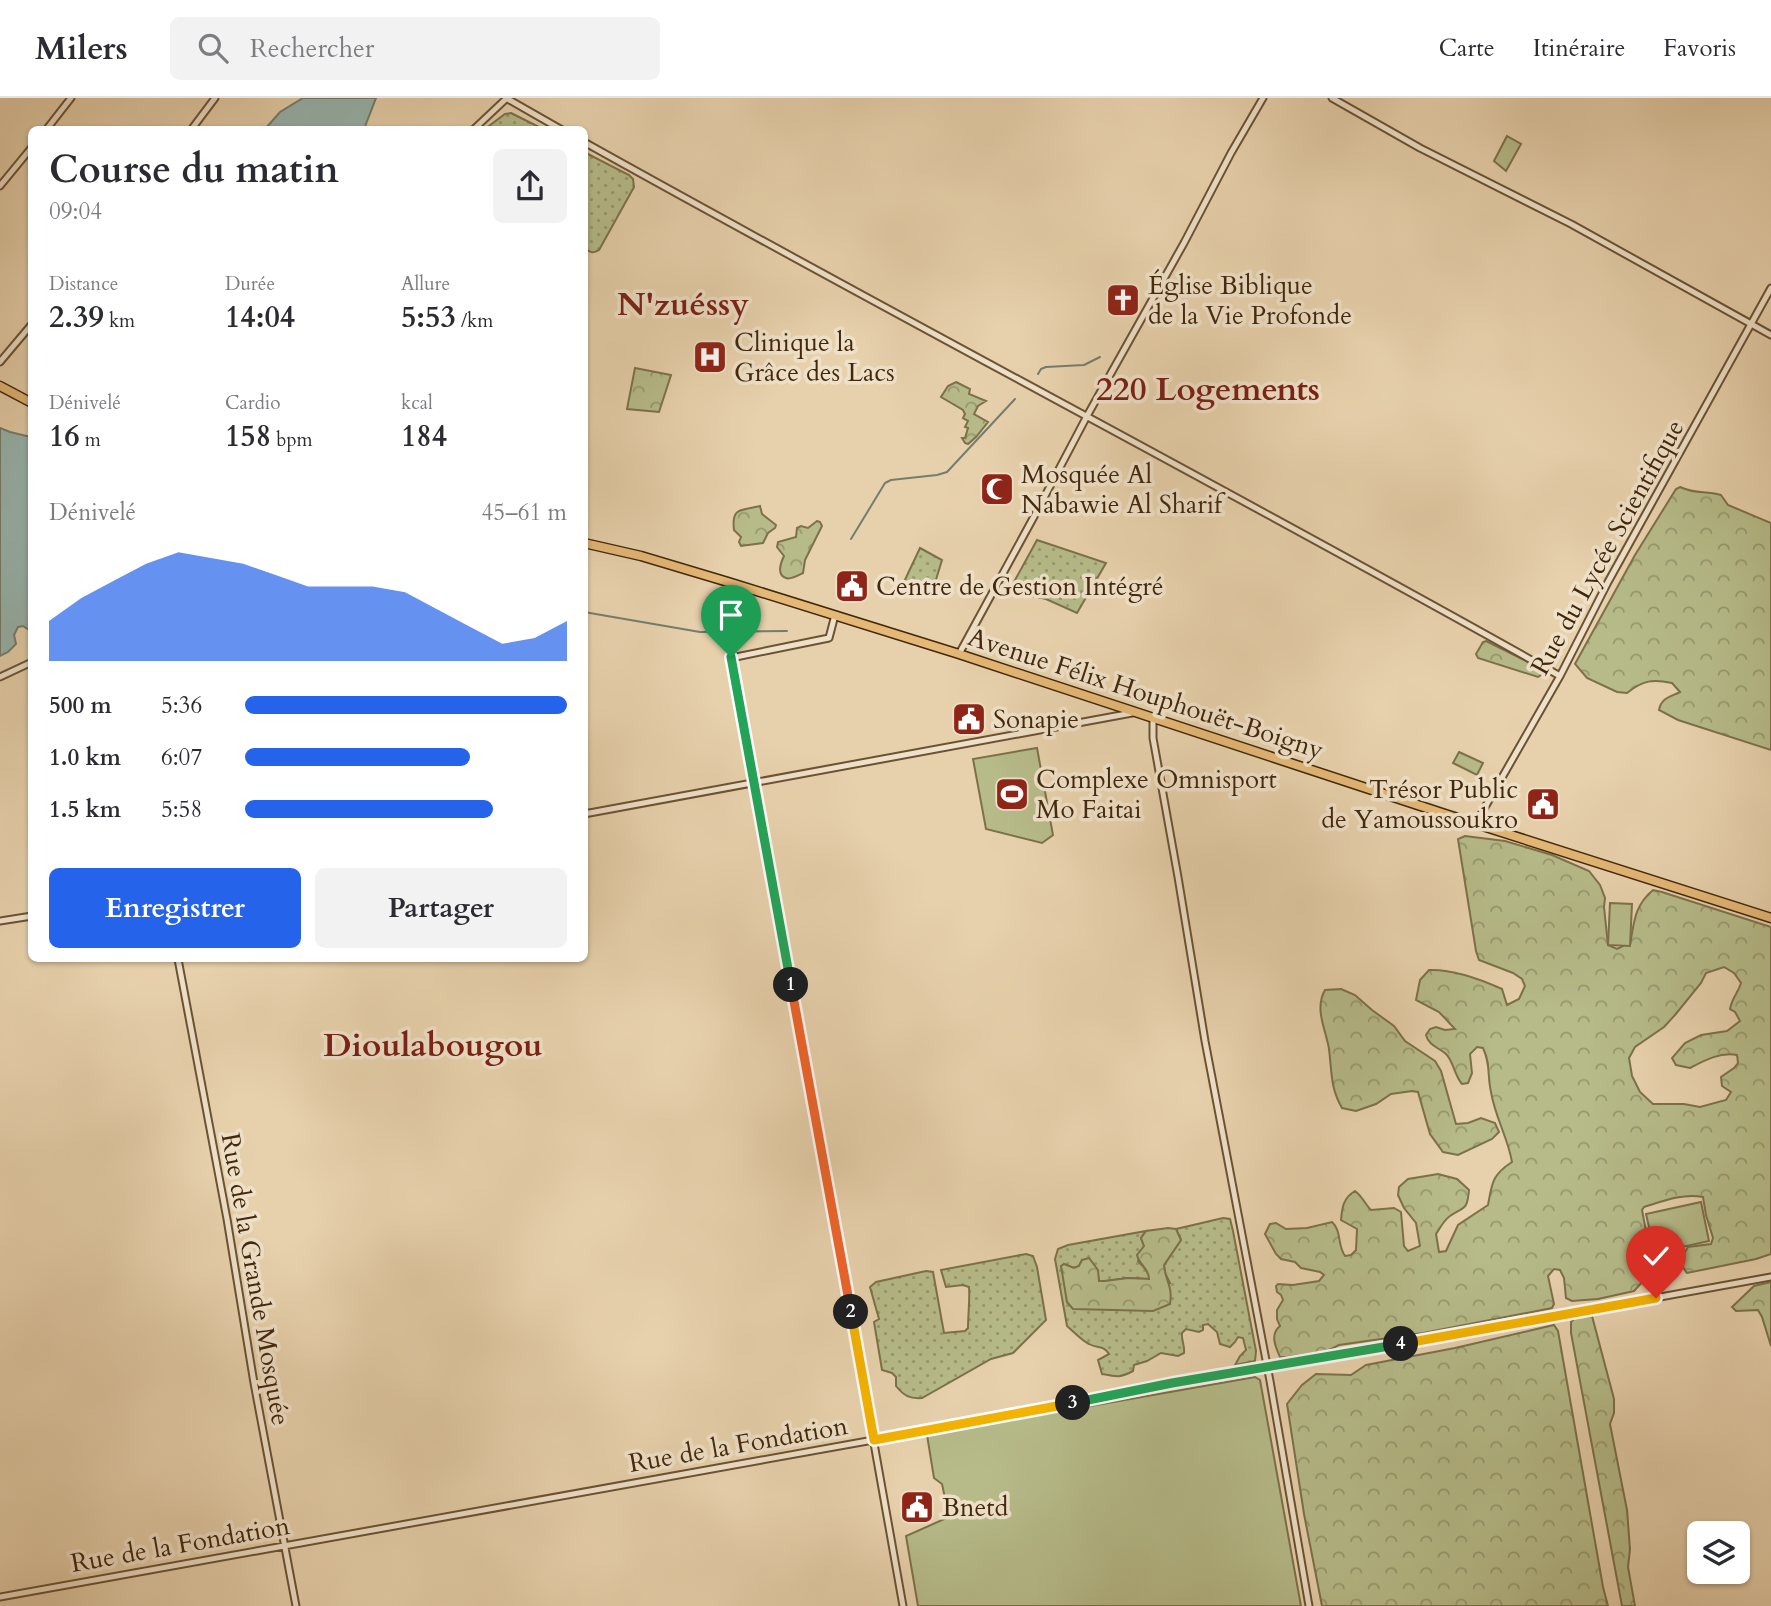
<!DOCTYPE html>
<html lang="fr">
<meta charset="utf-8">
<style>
body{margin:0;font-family:Cardo,serif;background:#f2f2f3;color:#2b2b33;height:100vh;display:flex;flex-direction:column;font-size:26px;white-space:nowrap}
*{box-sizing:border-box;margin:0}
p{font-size:23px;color:#7c7c81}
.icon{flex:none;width:38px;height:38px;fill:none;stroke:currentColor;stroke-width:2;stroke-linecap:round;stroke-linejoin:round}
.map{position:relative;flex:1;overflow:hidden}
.sheet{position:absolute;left:28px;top:28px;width:560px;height:836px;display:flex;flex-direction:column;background:#fff;border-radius:10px;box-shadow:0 2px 5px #0004}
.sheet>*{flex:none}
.buttons{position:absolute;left:1687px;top:1423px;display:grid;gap:14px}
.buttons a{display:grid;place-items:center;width:63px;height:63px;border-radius:10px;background:#fff;box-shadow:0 2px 5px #0004;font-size:35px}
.pin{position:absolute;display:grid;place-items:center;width:60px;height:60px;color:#fff;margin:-72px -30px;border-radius:50% 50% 50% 0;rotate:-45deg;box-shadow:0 0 7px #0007}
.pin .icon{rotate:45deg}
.km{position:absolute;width:35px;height:35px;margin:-18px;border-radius:50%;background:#222;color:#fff;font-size:19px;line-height:35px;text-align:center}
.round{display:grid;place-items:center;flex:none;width:74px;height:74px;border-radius:10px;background:#f2f2f3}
.summary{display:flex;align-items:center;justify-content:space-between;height:119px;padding:0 21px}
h1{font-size:38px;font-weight:700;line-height:52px}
.figures{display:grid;grid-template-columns:repeat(3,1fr);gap:10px;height:119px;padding:7px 21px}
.figures div{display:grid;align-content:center}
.figures b{font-size:30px;font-weight:700}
.figures small{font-size:19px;font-weight:400}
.figures p{font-size:19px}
.chart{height:196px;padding:14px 21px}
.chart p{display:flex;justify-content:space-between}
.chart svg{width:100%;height:126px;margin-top:7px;fill:#2563eb;opacity:.7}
.primary-button{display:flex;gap:14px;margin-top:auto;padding:14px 21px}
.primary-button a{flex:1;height:80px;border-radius:10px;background:#2563eb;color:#fff;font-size:28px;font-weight:700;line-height:80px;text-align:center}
.primary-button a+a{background:#f2f2f3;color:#2b2b33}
ul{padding:0 21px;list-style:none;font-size:23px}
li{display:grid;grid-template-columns:112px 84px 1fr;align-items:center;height:52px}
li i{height:18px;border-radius:9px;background:#2563eb}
header{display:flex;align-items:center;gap:42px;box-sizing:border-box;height:98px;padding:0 35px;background:#fff;border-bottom:2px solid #e1e1e2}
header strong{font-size:33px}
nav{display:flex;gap:38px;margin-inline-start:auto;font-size:24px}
.search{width:490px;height:63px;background:#f2f2f3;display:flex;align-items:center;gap:18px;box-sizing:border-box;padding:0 24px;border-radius:10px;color:#7c7c81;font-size:26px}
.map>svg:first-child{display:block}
.grass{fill:url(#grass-dots);stroke:#7c714a;stroke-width:2}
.forest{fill:url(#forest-crowns);stroke:#7c714a;stroke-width:2;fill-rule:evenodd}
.park{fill:#b6bb89;stroke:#7c714a;stroke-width:2}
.water{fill:#97b6b0;stroke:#757d6e;stroke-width:2}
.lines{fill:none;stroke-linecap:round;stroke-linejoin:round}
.stream{stroke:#757d6e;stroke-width:2}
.minor-casing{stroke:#6b5233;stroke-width:9}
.highway-casing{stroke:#42270b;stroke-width:11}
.minor{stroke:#efe1c9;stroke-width:5}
.highway{stroke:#e4b876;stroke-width:8}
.split-1-casing{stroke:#fff;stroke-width:14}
.split-2-casing{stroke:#fff;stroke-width:14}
.split-3-casing{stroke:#fff;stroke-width:14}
.split-4-casing{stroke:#fff;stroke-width:14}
.split-5-casing{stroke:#fff;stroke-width:14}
.split-1{stroke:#22a559;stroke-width:9}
.split-2{stroke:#f0652b;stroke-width:9}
.split-3{stroke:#f5b400;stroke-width:9}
.split-4{stroke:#22a559;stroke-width:9}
.split-5{stroke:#f5b400;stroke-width:9}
.labels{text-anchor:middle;stroke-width:7;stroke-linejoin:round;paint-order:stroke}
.poi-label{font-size:26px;fill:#42270b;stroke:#efe1c9;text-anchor:start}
.street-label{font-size:26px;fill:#42270b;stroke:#efe1c9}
.district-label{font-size:33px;font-weight:bold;fill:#7a1f14;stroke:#efe1c9}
</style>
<header>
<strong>Milers</strong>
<div class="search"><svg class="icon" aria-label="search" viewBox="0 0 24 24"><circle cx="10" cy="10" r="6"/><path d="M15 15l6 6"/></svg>Rechercher</div>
<nav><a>Carte</a><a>Itinéraire</a><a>Favoris</a></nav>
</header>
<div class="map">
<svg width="1771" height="1508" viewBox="0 0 1771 1508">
<defs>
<pattern id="grass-dots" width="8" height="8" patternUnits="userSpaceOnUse" patternTransform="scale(1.75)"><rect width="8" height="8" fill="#b6bb89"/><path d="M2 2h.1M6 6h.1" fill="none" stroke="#96986e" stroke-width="1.8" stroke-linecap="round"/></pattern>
<pattern id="forest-crowns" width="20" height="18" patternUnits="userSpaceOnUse" patternTransform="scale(1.75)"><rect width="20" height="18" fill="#b6bb89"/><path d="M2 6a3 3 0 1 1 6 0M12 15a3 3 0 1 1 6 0" fill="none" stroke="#96986e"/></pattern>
</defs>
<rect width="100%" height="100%" fill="#e7d1ac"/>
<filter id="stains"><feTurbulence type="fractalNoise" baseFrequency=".00286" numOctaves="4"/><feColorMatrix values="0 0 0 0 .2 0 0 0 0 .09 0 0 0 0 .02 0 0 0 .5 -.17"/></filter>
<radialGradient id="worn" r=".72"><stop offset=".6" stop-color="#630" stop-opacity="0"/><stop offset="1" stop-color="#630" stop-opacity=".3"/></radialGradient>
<path class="grass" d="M511,15L543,31H485L505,16Z
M584,54L629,77L633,81L634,89L599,152C593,156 590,154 585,151Z
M1037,442L1106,465L1077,515L1046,501L1009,493Z
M920,450L942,462L931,498L903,486Z
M1223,1120L1230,1121L1233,1133L1256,1253L1255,1263L1235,1267L1240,1258L1246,1252L1243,1240L1238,1239L1235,1244L1230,1249L1220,1246L1217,1234L1208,1226L1203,1227V1232L1199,1234L1186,1231L1182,1235C1181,1242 1185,1247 1184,1255L1178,1258L1161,1255L1147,1263L1134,1267L1133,1273C1120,1280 1117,1279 1102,1276L1098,1262L1109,1256C1104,1247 1098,1251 1089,1246C1081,1242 1074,1234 1067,1228L1055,1161L1058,1151L1068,1147L1146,1133L1141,1140L1144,1148L1138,1163L1149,1175L1150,1181L1128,1180L1105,1183H1099L1098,1178L1082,1162L1079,1168L1074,1170L1064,1166L1067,1204L1170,1185L1165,1175L1164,1167L1181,1142L1176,1131Z
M1026,1156L1033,1158L1037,1169L1046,1222L1013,1255L991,1261L922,1300C910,1301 904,1298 896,1288V1279L892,1275L882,1272L874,1224L879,1221L870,1189L876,1184L926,1173L933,1174L944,1235L965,1233L968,1230C968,1216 970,1203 969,1189L963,1187L946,1189L941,1172Z"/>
<path class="forest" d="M635,270L671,277L659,314L627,311Z
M956,284L970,291L969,296L986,303L978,308L974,316L988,324L976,339L968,346L965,345L962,340H965L968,330L965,329L968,323L963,320L965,316L963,312L941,299L948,288Z
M1680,389C1698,397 1704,392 1721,397L1728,407L1771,425V652L1678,622L1659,612C1661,600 1670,599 1680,594L1672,585C1653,581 1643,582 1627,595L1617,594L1587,580L1575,566L1635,457L1676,391Z
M760,408L762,416L776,427L775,430L768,435L763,445L741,448L739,444L741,439L734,432C731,408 742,413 760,408Z
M817,423L820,424L822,428L805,462L803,475C799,477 790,482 786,480C776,477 781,464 784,458L777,449L778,444L796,439L797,430L801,428L808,430Z
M1486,543L1536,568L1542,573L1541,577L1538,579L1478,560L1476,556L1483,544Z
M1465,738L1505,743L1552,757L1589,773L1600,787L1605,800L1604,809L1608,847L1617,851L1625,847H1630C1634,825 1634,808 1653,792L1662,794L1771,829V1156L1756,1161L1687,1175C1678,1164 1681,1161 1688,1149L1711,1146L1713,1140L1706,1117L1703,1099C1683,1095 1663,1103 1644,1109L1642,1112L1652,1165L1645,1181L1634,1193L1598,1201L1572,1203L1566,1200L1564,1180L1560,1172L1554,1171L1548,1178L1554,1206L1552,1210L1423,1235L1339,1247L1327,1253L1287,1259H1280C1275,1248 1270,1236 1280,1228L1277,1221V1212L1283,1202L1281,1197L1277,1194L1276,1188L1278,1186L1293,1187L1319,1183L1324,1177L1320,1174L1301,1170L1295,1164L1281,1161L1276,1156L1265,1136L1270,1126L1276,1125L1286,1131L1307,1130L1332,1124C1342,1133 1337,1147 1345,1158L1351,1157L1356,1152L1357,1131L1341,1122C1342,1110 1343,1100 1355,1093C1362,1098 1365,1106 1371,1112L1394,1110L1401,1114L1404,1148L1408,1153L1420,1148L1416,1125L1404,1110L1398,1097L1399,1089L1408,1081L1438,1076L1457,1081L1469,1092C1467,1114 1464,1108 1450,1118C1444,1122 1440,1130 1436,1136L1439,1154L1446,1153L1458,1127L1488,1107C1492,1085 1492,1077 1512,1064C1508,1040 1495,1019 1491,994C1487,977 1491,967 1483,950L1477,949L1470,956L1472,975L1468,985L1462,986C1454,977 1454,964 1446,956C1438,949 1429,948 1426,937L1430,931L1436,929L1445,932L1455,931L1439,914L1416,902L1420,882L1429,872C1454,871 1480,881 1502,891L1507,907L1519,901L1525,888L1522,881L1513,875L1479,862L1476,853L1458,741ZM1724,869L1734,875L1741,885C1738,895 1732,900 1730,911L1735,914L1740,923L1727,933L1701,937L1685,945L1672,960L1676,967L1690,970C1705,962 1720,954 1737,957L1738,965L1734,970L1721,979L1722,988L1731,994L1726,1002L1700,1009L1684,1006H1653L1640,994L1632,978L1629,960L1635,949L1664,929L1675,917L1701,885L1706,875Z
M1341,891L1355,897L1372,912L1394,928L1405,943L1435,963L1441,973L1456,1026L1468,1025L1481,1020L1495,1025L1499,1034L1492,1041L1458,1057L1443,1054L1430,1036L1418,994L1412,993L1391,996L1376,1006L1356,1013L1342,1010C1330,989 1332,974 1329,951C1326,932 1314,911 1325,892Z
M1168,1130L1176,1131L1181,1142L1164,1167C1165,1183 1173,1187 1170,1206L1153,1213L1073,1211L1067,1204L1061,1168L1064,1166L1074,1170L1079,1168L1082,1162L1089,1160L1098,1172L1099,1183H1105L1128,1180L1149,1181C1149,1170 1139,1167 1137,1157L1144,1148L1141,1140L1146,1133Z
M1771,1184V1248L1762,1219L1758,1212L1736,1213L1732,1209L1754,1188Z
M1592,1218L1614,1301V1315L1610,1326L1627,1412L1630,1451L1628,1469L1635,1508H1622L1571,1235V1224L1576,1219Z
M1554,1227L1558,1233L1603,1489L1608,1508H1322L1304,1416L1287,1306L1302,1287L1316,1276L1351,1277L1366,1267L1455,1250Z"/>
<path class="park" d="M1507,38L1521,46L1506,73L1494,63Z
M1037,650L1053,737L1042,745L986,731L973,661Z
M1459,654L1483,665L1477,677L1453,665Z
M1610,805L1632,806L1630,848L1608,847Z
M1701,1104L1709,1143L1655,1155L1646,1116Z
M1255,1279L1260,1282L1301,1508H918L906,1438L949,1419L942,1386L934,1380L927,1337Z"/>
<path class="water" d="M303,0H376L364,31H265L280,14Z
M0,330L10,334L31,339L32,534L23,528L18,529L14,537L16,546L8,554L0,558Z"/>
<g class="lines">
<path class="stream" d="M1038,276L1041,271L1046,269L1084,267L1100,259
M851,441L885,385L891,382L937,377L947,374L1015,301
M584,514L700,534L787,533"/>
<g class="minor-casing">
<path id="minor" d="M506,0L562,32
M1332,0L1420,50L1571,126L1771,237
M46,32L71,0
M191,32L215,0
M473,32L507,0
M584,44C908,225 1237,396 1560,578
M0,88L32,49
M0,264L32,226
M835,517L829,540L731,560L844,1177L903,1508
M959,556L1037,413L1087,318L1184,145L1231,55L1263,0
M0,579L32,564
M1153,619V640L1178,779L1205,943L1270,1283L1309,1508
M584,716L1132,615
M1476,725L1560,578L1608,484L1771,190
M0,823L32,818
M178,861L227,1121L254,1285L296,1508
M0,1499L890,1339L1172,1285L1284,1267L1771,1179"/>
</g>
<g class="highway-casing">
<path id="highway" d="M0,288L32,305
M584,445L641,458L728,484L959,556L1445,716L1771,820"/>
</g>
<use href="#minor" class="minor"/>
<use href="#highway" class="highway"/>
</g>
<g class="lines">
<g class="split-1-casing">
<path id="split-1" d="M731,559L791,887"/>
</g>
<g class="split-2-casing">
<path id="split-2" d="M791,887L851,1214"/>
</g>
<g class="split-3-casing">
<path id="split-3" d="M851,1214L874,1342L1073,1305"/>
</g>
<g class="split-4-casing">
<path id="split-4" d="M1073,1305L1172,1285L1401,1246"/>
</g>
<g class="split-5-casing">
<path id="split-5" d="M1401,1246L1656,1200"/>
</g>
<use href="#split-1" class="split-1"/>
<use href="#split-2" class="split-2"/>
<use href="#split-3" class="split-3"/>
<use href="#split-4" class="split-4"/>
<use href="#split-5" class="split-5"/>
</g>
<defs>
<g id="church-square" transform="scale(1.75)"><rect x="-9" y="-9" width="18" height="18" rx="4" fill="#8f2418" stroke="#efe1c9"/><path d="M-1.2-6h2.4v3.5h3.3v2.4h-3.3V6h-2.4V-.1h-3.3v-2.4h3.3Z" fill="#fff"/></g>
<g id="hospital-square" transform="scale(1.75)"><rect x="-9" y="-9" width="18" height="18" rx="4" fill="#8f2418" stroke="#efe1c9"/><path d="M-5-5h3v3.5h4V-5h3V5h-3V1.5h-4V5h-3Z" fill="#fff"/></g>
<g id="mosque-square" transform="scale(1.75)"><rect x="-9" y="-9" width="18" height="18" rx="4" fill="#8f2418" stroke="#efe1c9"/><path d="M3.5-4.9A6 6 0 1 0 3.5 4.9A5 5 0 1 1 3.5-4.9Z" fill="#fff"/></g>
<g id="civic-square" transform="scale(1.75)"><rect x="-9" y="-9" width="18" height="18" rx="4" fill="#8f2418" stroke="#efe1c9"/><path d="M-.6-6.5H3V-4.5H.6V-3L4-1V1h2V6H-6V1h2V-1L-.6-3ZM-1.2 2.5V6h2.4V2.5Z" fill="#fff"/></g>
<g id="stadium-square" transform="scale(1.75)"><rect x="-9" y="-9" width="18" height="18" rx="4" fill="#8f2418" stroke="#efe1c9"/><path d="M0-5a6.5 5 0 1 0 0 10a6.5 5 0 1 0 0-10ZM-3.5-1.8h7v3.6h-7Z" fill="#fff"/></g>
</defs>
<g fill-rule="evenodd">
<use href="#church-square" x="1123" y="202"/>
<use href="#hospital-square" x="710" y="259"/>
<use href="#mosque-square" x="997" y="391"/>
<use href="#civic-square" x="852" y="488"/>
<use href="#civic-square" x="969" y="621"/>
<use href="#stadium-square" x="1012" y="696"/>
<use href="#civic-square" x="1543" y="706"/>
<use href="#civic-square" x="917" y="1409"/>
</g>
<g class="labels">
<g class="poi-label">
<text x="1148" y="196">Église Biblique<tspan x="1148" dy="30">de la Vie Profonde</tspan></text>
<text x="734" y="253">Clinique la<tspan x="734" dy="30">Grâce des Lacs</tspan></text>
<text x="1021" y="385">Mosquée Al<tspan x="1021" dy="30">Nabawie Al Sharif</tspan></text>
<text x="876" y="497">Centre de Gestion Intégré</text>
<text x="993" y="630">Sonapie</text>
<text x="1036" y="690">Complexe Omnisport<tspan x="1036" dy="30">Mo Faitai</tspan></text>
<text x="1518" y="700" text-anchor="end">Trésor Public<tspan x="1518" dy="30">de Yamoussoukro</tspan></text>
<text x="942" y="1418">Bnetd</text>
</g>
<g class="street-label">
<text transform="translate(1607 449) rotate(-61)" y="9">Rue du Lycée Scientifique</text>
<text transform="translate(1146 595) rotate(18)" y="9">Avenue Félix Houphouët-Boigny</text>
<text transform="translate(256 1181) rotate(80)" y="9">Rue de la Grande Mosquée</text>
<text transform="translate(738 1346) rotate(-10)" y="9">Rue de la Fondation</text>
<text transform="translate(180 1446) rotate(-10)" y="9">Rue de la Fondation</text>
</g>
<g class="district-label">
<text x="683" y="217">N'zuéssy</text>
<text x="1208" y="302">220 Logements</text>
<text x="433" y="958">Dioulabougou</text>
</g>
</g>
<rect width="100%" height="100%" filter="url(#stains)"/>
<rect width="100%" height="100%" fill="url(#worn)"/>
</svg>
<div class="buttons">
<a><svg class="icon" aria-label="layers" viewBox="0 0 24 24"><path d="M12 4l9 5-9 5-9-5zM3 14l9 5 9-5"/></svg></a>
</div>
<div class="pin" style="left:731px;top:559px;background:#1e9e55"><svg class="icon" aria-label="arrive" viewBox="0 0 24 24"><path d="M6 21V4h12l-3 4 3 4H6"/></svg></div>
<div class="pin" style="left:1656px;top:1200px;background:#d93025"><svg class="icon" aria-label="check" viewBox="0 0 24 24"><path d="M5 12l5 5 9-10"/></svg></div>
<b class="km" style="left:791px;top:887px">1</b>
<b class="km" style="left:851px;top:1214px">2</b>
<b class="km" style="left:1073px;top:1305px">3</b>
<b class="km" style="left:1401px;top:1246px">4</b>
<section class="sheet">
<div class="summary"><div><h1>Course du matin</h1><p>09:04</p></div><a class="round"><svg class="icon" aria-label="share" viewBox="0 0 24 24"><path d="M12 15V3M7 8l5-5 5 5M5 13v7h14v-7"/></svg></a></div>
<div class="figures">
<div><p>Distance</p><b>2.39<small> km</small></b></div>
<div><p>Durée</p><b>14:04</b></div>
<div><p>Allure</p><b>5:53<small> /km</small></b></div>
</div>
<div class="figures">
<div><p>Dénivelé</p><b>16<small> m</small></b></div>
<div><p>Cardio</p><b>158<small> bpm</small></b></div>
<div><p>kcal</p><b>184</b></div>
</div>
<div class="chart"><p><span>Dénivelé</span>45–61 m</p>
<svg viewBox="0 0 160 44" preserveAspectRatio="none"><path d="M0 44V30L10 22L20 16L30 10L40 6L50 8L60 10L70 14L80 18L90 18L100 18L110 20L120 26L130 32L140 38L150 36L160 30V44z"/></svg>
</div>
<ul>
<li><b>500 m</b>5:36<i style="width:100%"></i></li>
<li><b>1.0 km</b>6:07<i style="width:70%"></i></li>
<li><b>1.5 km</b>5:58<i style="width:77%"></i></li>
</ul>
<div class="primary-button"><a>Enregistrer</a><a>Partager</a></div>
</section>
</div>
